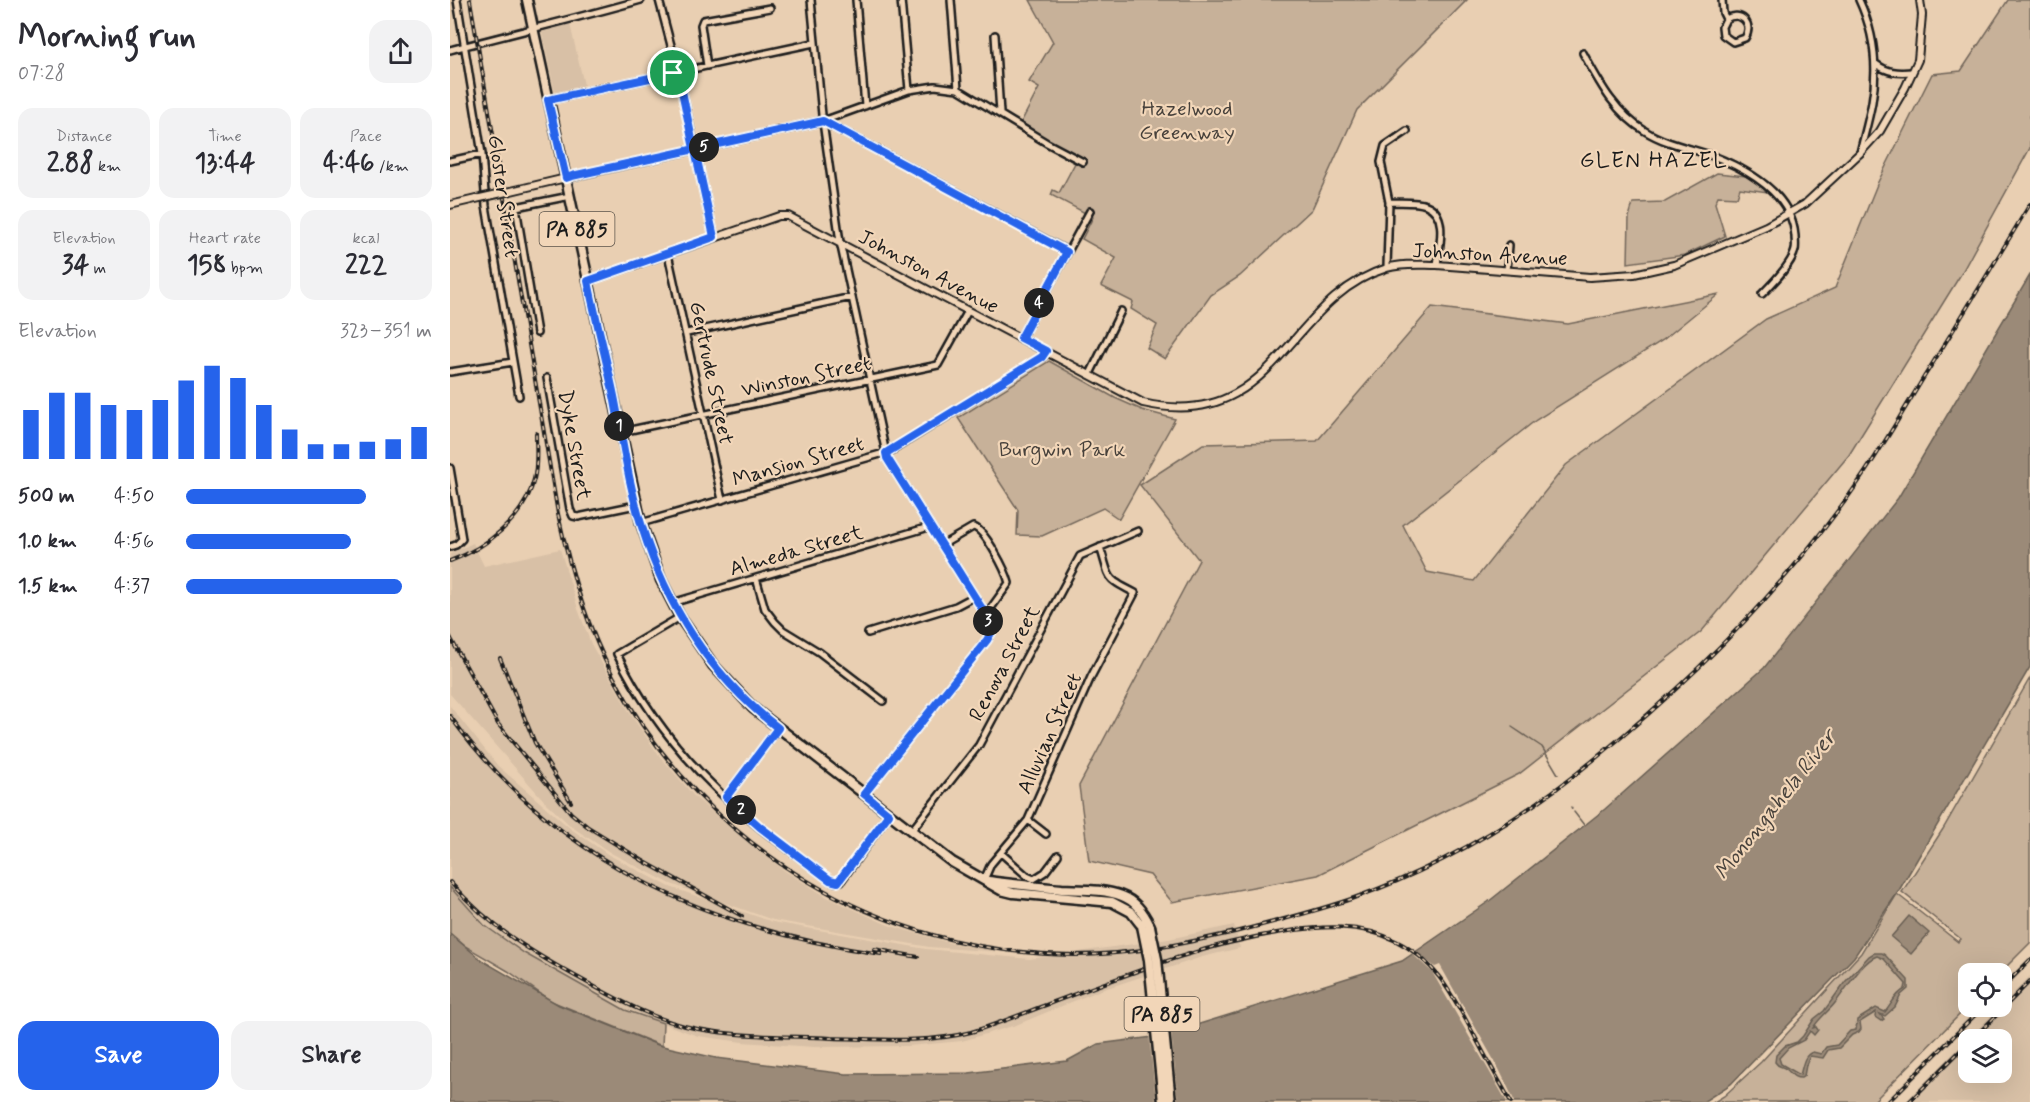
<!DOCTYPE html>
<meta charset="utf-8">
<style>
body{margin:0;font-family:Mynerve,sans-serif;background:#f2f2f3;color:#2b2b33;height:100vh;display:flex;flex-direction:column;font-size:22px;white-space:nowrap}
*{box-sizing:border-box;margin:0}
p{font-size:20px;color:#7c7c81}
.icon{flex:none;width:33px;height:33px;fill:none;stroke:currentColor;stroke-width:2;stroke-linecap:round;stroke-linejoin:round}
.map{position:relative;flex:1;overflow:hidden}
.details{display:flex;flex-direction:column;background:#fff;width:450px}
.details>*{flex:none}
.controls{position:absolute;left:1508px;top:963px;display:grid;gap:12px}
.controls a{display:grid;place-items:center;width:54px;height:54px;border-radius:12px;background:#fff;box-shadow:0 6px 24px #0002;font-size:30px}
.pin{position:absolute;display:grid;place-items:center;width:51px;height:51px;color:#fff;margin:-26px;border:3px solid #fff;border-radius:50%;box-shadow:0 2px 6px #0007}
.km{position:absolute;width:30px;height:30px;margin:-15px;border-radius:50%;background:#222;color:#fff;font-size:16px;line-height:30px;text-align:center}
.round{display:grid;place-items:center;flex:none;width:63px;height:63px;border-radius:18px;background:#f2f2f3}
.headline{display:flex;align-items:center;justify-content:space-between;height:102px;padding:0 18px}
h1{font-size:33px;font-weight:800;line-height:45px}
.stats{display:grid;grid-template-columns:repeat(3,1fr);gap:9px;height:102px;padding:6px 18px}
.stats div{display:grid;align-content:center;border-radius:15px;background:#f2f2f3;text-align:center}
.stats b{font-size:26px;font-weight:800}
.stats small{font-size:16px;font-weight:400}
.stats p{font-size:16px}
.chart{height:168px;padding:12px 18px}
.chart p{display:flex;justify-content:space-between}
.chart svg{width:100%;height:108px;margin-top:6px;stroke:#2563eb;stroke-width:6}
.button{display:flex;gap:12px;margin-top:auto;padding:12px 18px}
.button a{flex:1;height:69px;border-radius:18px;background:#2563eb;color:#fff;font-size:24px;font-weight:800;line-height:69px;text-align:center}
.button a+a{background:#f2f2f3;color:#2b2b33}
ul{padding:0 18px;list-style:none;font-size:20px}
li{display:grid;grid-template-columns:96px 72px 1fr;align-items:center;height:45px}
li i{height:15px;border-radius:8px;background:#2563eb}
main{display:flex;flex:1;min-height:0}
.map>svg:first-child{display:block}
.built{fill:#d8c0a6;fill-rule:evenodd}
.green{fill:#c7b199;stroke:#72665a;stroke-width:1.5}
.water{fill:#9b8a78;stroke:#685e53;stroke-width:1.5;fill-rule:evenodd}
.pier{fill:#e9cfb2}
.lines{fill:none;stroke-linecap:round;stroke-linejoin:round}
.stream{stroke:#685e53;stroke-width:1.5}
.minor-casing{stroke:#1c1c1c;stroke-width:10}
.tertiary-casing{stroke:#1c1c1c;stroke-width:10}
.primary-casing{stroke:#1c1c1c;stroke-width:13}
.minor{stroke:#f2d6b8;stroke-width:5}
.tertiary{stroke:#f2d6b8;stroke-width:6}
.primary{stroke:#f2d6b8;stroke-width:8}
.rail-casing{stroke:#1c1c1c;stroke-width:4}
.rail{stroke:#f2d6b8;stroke-width:1.5;stroke-dasharray:4.5;stroke-linecap:butt}
.tertiary-bridge-casing{stroke:#1c1c1c;stroke-width:10;stroke-linecap:butt}
.primary-bridge-casing{stroke:#1c1c1c;stroke-width:13;stroke-linecap:butt}
.tertiary-bridge{stroke:#f2d6b8;stroke-width:6}
.primary-bridge{stroke:#f2d6b8;stroke-width:8}
.route-casing{stroke:#fff;stroke-width:12}
.route{stroke:#2563eb;stroke-width:8}
.labels{text-anchor:middle;stroke-width:4.5;stroke-linejoin:round;paint-order:stroke}
.shield{fill:#f2d6b8;stroke:#5c544b;stroke-width:1.5}
.shield-label{font-size:20px;font-weight:bold;fill:#1c1c1c}
.park-label{font-size:21px;fill:#47413b;stroke:#f2d6b8}
.street-label{font-size:21px;fill:#1c1c1c;stroke:#f2d6b8}
.neighbourhood-label{font-size:22px;letter-spacing:1.5px;fill:#1c1c1c;stroke:#f2d6b8}
.water-label{font-size:22px;font-style:italic;fill:#48423c;stroke:#f2d6b8}
</style>
<main>
<section class="details">
<div class="headline"><div><h1>Morning run</h1><p>07:28</p></div><a class="round"><svg class="icon" aria-label="share" viewBox="0 0 24 24"><path d="M12 15V3M7 8l5-5 5 5M5 13v7h14v-7"/></svg></a></div>
<div class="stats">
<div><p>Distance</p><b>2.88<small> km</small></b></div>
<div><p>Time</p><b>13:44</b></div>
<div><p>Pace</p><b>4:46<small> /km</small></b></div>
</div>
<div class="stats">
<div><p>Elevation</p><b>34<small> m</small></b></div>
<div><p>Heart rate</p><b>158<small> bpm</small></b></div>
<div><p>kcal</p><b>222</b></div>
</div>
<div class="chart"><p><span>Elevation</span>323–351 m</p>
<svg viewBox="0 0 160 44" preserveAspectRatio="none"><path d="M5 44V24M15 44V17M25 44V17M35 44V22M45 44V24M55 44V20M65 44V12M75 44V6M85 44V11M95 44V22M105 44V32M115 44V38M125 44V38M135 44V37M145 44V36M155 44V31"/></svg>
</div>
<ul>
<li><b>500 m</b>4:50<i style="width:73%"></i></li>
<li><b>1.0 km</b>4:56<i style="width:67%"></i></li>
<li><b>1.5 km</b>4:37<i style="width:88%"></i></li>
</ul>
<div class="button"><a>Save</a><a>Share</a></div>
</section>
<div class="map">
<svg width="1580" height="1102" viewBox="0 0 1580 1102">
<rect width="100%" height="100%" fill="#e9cfb2"/>
<filter id="ink" filterUnits="userSpaceOnUse"><feTurbulence type="fractalNoise" baseFrequency=".0167" numOctaves="2"/><feDisplacementMap in="SourceGraphic" scale="12" xChannelSelector="R" yChannelSelector="G"/><feConvolveMatrix kernelMatrix="1 2 1 2 8 2 1 2 1" color-interpolation-filters="sRGB"/></filter>
<g filter="url(#ink)">
<path class="built" d="M120,24L134,85L105,93L92,32Z
M23,543L34,566L110,549L128,609L141,644L181,715L208,754L244,796L281,829L335,871L377,897L438,925L500,943L552,952L479,947L323,920L221,884L161,853L122,827L97,804L0,694V554Z
M0,706L48,766L121,829L159,855L220,887L323,922L476,949L579,959L719,939L784,925L790,948L752,957L648,991L566,1025L512,1041L458,1046L365,1047L292,1042L248,1036L175,1010L88,963L34,925L0,887Z
M1580,976V1102H1455L1551,1006ZM1518,1040H1551V1072H1518Z"/>
<path class="green" d="M580,0H1017L907,110L862,209L790,276L761,295L715,359L697,348L707,325L681,309L683,302L651,286L666,258L632,239L643,217L601,195L603,190L609,193L625,163L567,130L589,88L579,82L603,42Z
M1558,0H1580V148L1511,274L1399,455L1252,631L1069,774L868,875L722,902L700,875L639,861L629,786L749,560L690,485L753,444L867,441L982,307L1118,324L1269,294L1213,340L1086,420L953,525L977,572L1024,581L1116,465L1316,319L1385,288L1428,182L1482,74L1511,71Z
M1267,173L1296,176L1318,192L1290,188L1287,197L1268,196L1265,203L1275,236L1235,255L1178,263L1179,217L1183,203L1215,202Z
M599,361L665,398L692,410L725,419L669,519L653,508L592,536L567,535L568,510L508,418Z
M1580,678V943L1550,973L1518,974V1006L1423,1102H1264L1274,1096L1311,1062L1411,953L1447,894L1508,942L1511,939L1452,892L1493,829Z
M0,887L34,925L74,953L175,1010L213,1023L212,1046L101,1001L58,971L15,946L0,933Z"/>
<path class="water" d="M1580,275V667L1448,892L1404,957L1281,1084L1253,1102H0V934L33,961L109,1005L208,1045L266,1058L396,1074L519,1073L617,1061L648,1044L711,1036L952,961L1038,902L1155,809L1314,668L1448,498Z
M1459,916L1479,933L1461,954L1441,937Z
M1424,953H1432L1436,956L1458,980V989L1451,995L1445,1007L1435,1016L1430,1014L1434,1019L1431,1021L1425,1017L1426,1012L1410,1022L1411,1029L1409,1032L1402,1035L1389,1048L1378,1050L1373,1058L1360,1056L1356,1065L1354,1076L1351,1078C1343,1078 1342,1074 1336,1069C1331,1066 1328,1067 1325,1062L1326,1055L1335,1046L1347,1042L1353,1036L1364,1019L1374,1011L1395,982L1419,956ZM1427,956L1434,959L1456,984L1455,989C1445,994 1442,1004 1435,1012L1426,1008L1407,1020L1406,1030L1400,1031L1387,1045L1376,1047L1371,1054L1363,1052C1353,1055 1353,1066 1350,1075L1331,1064L1329,1058L1338,1048L1354,1040L1360,1031L1364,1035L1368,1030L1366,1027L1363,1028C1369,1018 1378,1012 1385,1003C1395,991 1412,961 1427,956Z"/>
<path class="pier" d="M964,950L985,967L990,965L1049,1069L1065,1102H1057L982,972L960,952Z
M721,1030L728,1102H706L699,1034Z"/>
<g class="lines">
<path class="stream" d="M1062,727L1092,747L1108,774
M1121,807L1122,809
M1124,812L1134,825"/>
<g class="minor-casing">
<path id="minor" d="M7,0L32,154L36,206L69,396
M209,0L228,72L264,237
M361,0L372,115L390,242L437,458L536,615L541,633L537,640L414,794
M406,0L415,106
M451,0L459,90
M501,0L508,89
M1272,0L1273,13L1276,19L1272,27L1273,35L1283,42L1295,38C1304,24 1291,10 1276,19
M1409,0C1424,32 1428,68 1422,102C1419,119 1414,136 1410,153
M545,35L550,113
M0,50C64,33 128,18 191,0
M1133,53C1150,84 1165,113 1195,131C1219,146 1248,149 1273,160C1305,174 1342,198 1345,236C1345,240 1346,246 1345,250C1342,264 1322,284 1312,294
M1426,64C1438,73 1448,73 1462,72
M257,66L251,25L253,20L320,8
M98,100L364,43
M373,121L617,251
M0,161L32,154
M116,178L373,121L459,90L485,86L508,89L597,143L633,162
M939,202C950,203 966,201 976,205C999,214 989,247 987,265
M218,254L272,500
M937,267L939,202L931,162L935,146L957,131
M1057,270L1059,245
M87,333L66,207L120,196
M237,333L402,297
M571,338L640,211
M0,372L63,362
M640,374L671,311
M97,378L120,509L123,516L128,517L186,505
M171,432L488,365L518,311
M0,468L12,539L6,545L0,547
M191,523L441,451L593,357L596,351
M492,545L523,527C535,529 556,571 559,583L536,615
M306,578L315,609L325,622L333,630L369,652L433,701
M222,603L479,527
M230,617L167,654C200,721 251,780 309,827C332,845 357,862 380,880L386,882L391,881L439,814
M418,633L506,606L523,597
M276,797L328,728
M578,820L596,834
M462,830L529,745L630,556L688,531
M551,853L577,876L584,879L595,872L608,855
M534,880L541,864L578,820L641,677L685,593C653,577 661,579 650,547"/>
</g>
<g class="tertiary-casing">
<path id="tertiary" d="M61,191L116,178
M0,205L30,198
M138,281L329,216H338L693,403C828,434 835,299 937,268C953,263 971,265 987,265L1140,277L1184,274L1224,265L1316,226L1355,204L1410,153L1430,131L1455,88L1468,60L1472,15L1470,0"/>
</g>
<g class="primary-casing">
<path id="primary" d="M77,0L191,523L211,580L230,617L263,665L303,708L502,862L551,890L563,893L662,902L681,912L692,926
M538,881C563,884 587,887 612,889C631,890 654,889 672,896C686,901 694,913 700,926"/>
</g>
<use href="#minor" class="minor"/>
<use href="#tertiary" class="tertiary"/>
<use href="#primary" class="primary"/>
<g class="rail-casing">
<path id="rail" d="M20,0L108,514C120,570 136,625 163,676C254,848 431,954 625,955C679,955 732,944 785,932C824,922 863,912 901,899C990,868 1073,818 1146,758C1234,687 1318,604 1386,513C1419,470 1446,423 1474,377C1510,320 1545,262 1580,204
M0,561C36,548 75,518 84,479C88,464 86,448 86,433
M0,637L48,724L121,813L138,827L195,862L292,916
M50,658L85,743L121,802
M0,716C105,861 257,929 431,954
M0,882C42,929 81,952 136,982C172,1002 207,1021 248,1029C291,1037 337,1036 381,1038C428,1039 475,1044 521,1032C548,1024 574,1013 601,1003C679,974 750,945 833,932C872,926 910,923 946,941C985,960 1003,996 1023,1033C1035,1056 1048,1079 1061,1102
M424,949L468,957
M1551,989L1580,960
M1522,1040L1580,981
M1438,1102L1534,1006
M1459,1102L1518,1043"/>
</g>
<use href="#rail" class="rail"/>
<g class="tertiary-bridge-casing">
<path id="tertiary-bridge" d="M30,198L61,191"/>
</g>
<g class="primary-bridge-casing">
<path id="primary-bridge" d="M692,926L699,960L713,1102
M700,926L707,959L721,1102"/>
</g>
<use href="#tertiary-bridge" class="tertiary-bridge"/>
<use href="#primary-bridge" class="primary-bridge"/>
</g>
</g>
<g class="lines" filter="url(#ink)">
<g class="route-casing">
<path id="route" d="M223,73L228,72L243,144L246,155L264,237L138,281C146,321 157,361 165,401C173,443 179,486 192,527C217,607 261,676 328,728L276,797L310,827L380,880L388,882L439,814L414,794L537,640L541,633L536,615L437,458L436,453L592,357L596,351L571,338L617,252L373,121L122,176L116,178L98,100L223,73"/>
</g>
<use href="#route" class="route"/>
</g>
<g class="labels">
<g class="shield">
<rect x="89.5" y="212" width="75" height="34" rx="4.5"/>
<rect x="674.5" y="997" width="75" height="34" rx="4.5"/>
</g>
<g class="shield-label">
<text x="127" y="236">PA 885</text>
<text x="712" y="1021">PA 885</text>
</g>
<g class="park-label">
<text x="737" y="115">Hazelwood<tspan x="737" dy="24">Greenway</tspan></text>
<text x="612" y="456">Burgwin Park</text>
</g>
<g class="street-label">
<text transform="translate(54 196) rotate(82)" y="7">Gloster Street</text>
<text transform="translate(1040 254) rotate(3)" y="7">Johnston Avenue</text>
<text transform="translate(479 271) rotate(28)" y="7">Johnston Avenue</text>
<text transform="translate(262 373) rotate(78)" y="7">Gertrude Street</text>
<text transform="translate(356 376) rotate(-12)" y="7">Winston Street</text>
<text transform="translate(125 445) rotate(80)" y="7">Dyke Street</text>
<text transform="translate(348 461) rotate(-16)" y="7">Mansion Street</text>
<text transform="translate(346 550) rotate(-16)" y="7">Almeda Street</text>
<text transform="translate(554 663) rotate(-62)" y="7">Renova Street</text>
<text transform="translate(599 733) rotate(-66)" y="7">Alluvian Street</text>
</g>
<g class="neighbourhood-label">
<text x="1204" y="167">GLEN HAZEL</text>
</g>
<g class="water-label">
<text transform="translate(1324 804) rotate(-52)" y="8">Monongahela River</text>
</g>
</g>
</svg>
<div class="controls">
<a><svg class="icon" aria-label="locate" viewBox="0 0 24 24"><circle cx="12" cy="12" r="6"/><path d="M12 2v4M12 18v4M2 12h4M18 12h4"/></svg></a>
<a><svg class="icon" aria-label="layers" viewBox="0 0 24 24"><path d="M12 4l9 5-9 5-9-5zM3 14l9 5 9-5"/></svg></a>
</div>
<div class="pin" style="left:223px;top:73px;background:#1e9e55"><svg class="icon" aria-label="arrive" viewBox="0 0 24 24"><path d="M6 21V4h12l-3 4 3 4H6"/></svg></div>
<b class="km" style="left:169px;top:426px">1</b>
<b class="km" style="left:291px;top:810px">2</b>
<b class="km" style="left:538px;top:621px">3</b>
<b class="km" style="left:589px;top:303px">4</b>
<b class="km" style="left:254px;top:147px">5</b>
</div>
</main>
